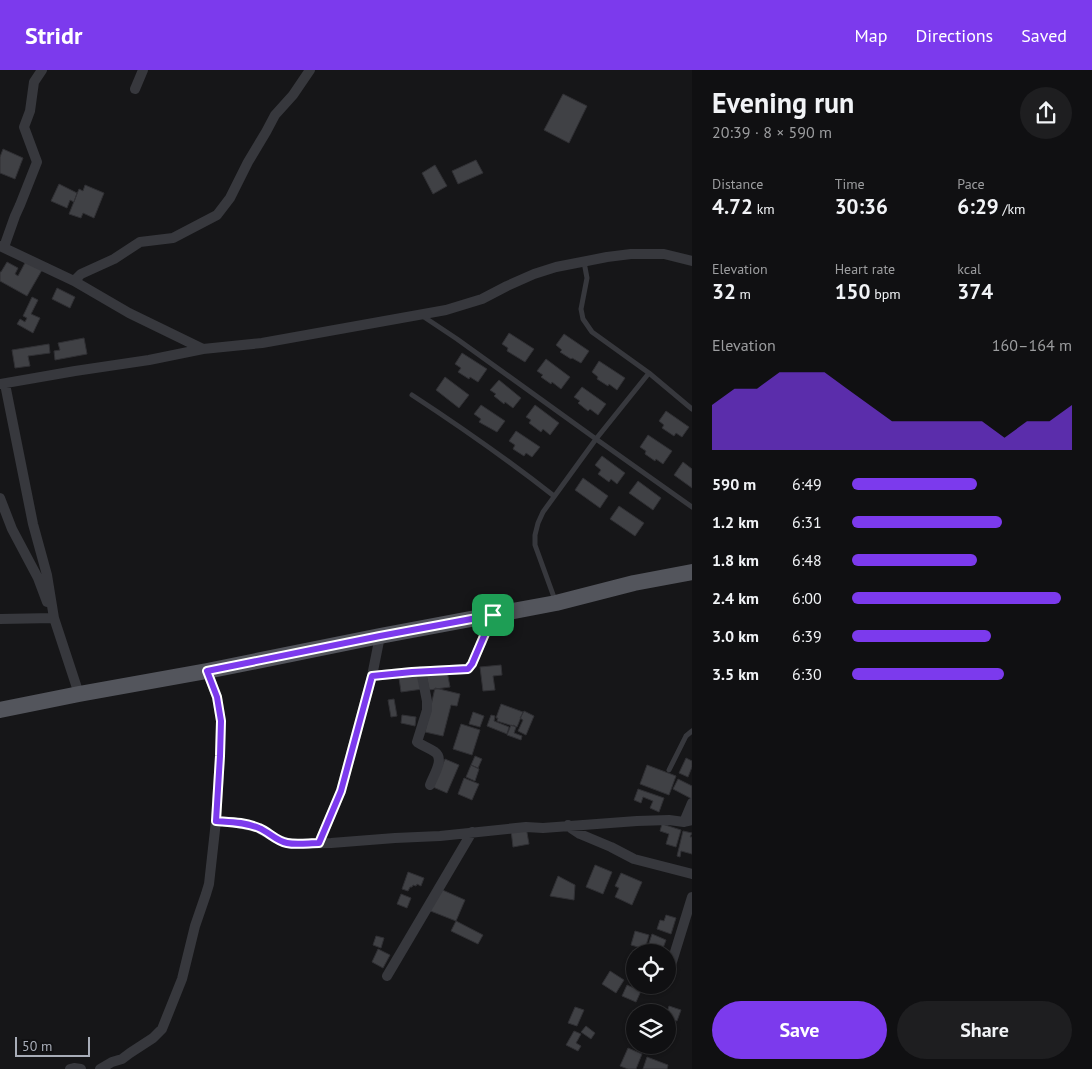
<!DOCTYPE html>
<meta charset="utf-8">
<style>
body{margin:0;font-family:"PT Sans",sans-serif;background:#1e1e20;color:#f1f3f6;height:100vh;display:flex;flex-direction:column;font-size:19px;white-space:nowrap}
*{box-sizing:border-box;margin:0}
p{font-size:16px;color:#9c9d9f}
.icon{flex:none;width:28px;height:28px;fill:none;stroke:currentColor;stroke-width:2;stroke-linecap:round;stroke-linejoin:round}
.map{position:relative;flex:1;overflow:hidden}
.details{display:flex;flex-direction:column;background:#101012;width:400px}
.details>*{flex:none}
.controls{position:absolute;left:626px;top:874px;display:grid;gap:10px}
.controls a{display:grid;place-items:center;width:50px;height:50px;border-radius:50%;background:#101012;box-shadow:0 1px 4px #0004,0 0 0 1px #303032;font-size:25px}
.scale{position:absolute;left:15px;bottom:12px;width:75px;box-sizing:border-box;padding-left:5px;border:2px solid #a8adb8;border-top:0;font-size:14px;line-height:18px;white-space:nowrap;color:#a8adb8;-webkit-text-stroke:4px #111113;paint-order:stroke}
.pin{position:absolute;display:grid;place-items:center;width:42px;height:42px;color:#fff;margin:-21px;border-radius:10px;box-shadow:0 2px 8px #0006}
.round{display:grid;place-items:center;flex:none;width:52px;height:52px;border-radius:26px;background:#1e1e20}
.headline{display:flex;align-items:center;justify-content:space-between;height:85px;padding:0 20px}
h1{font-size:28px;font-weight:700;line-height:38px}
.figures{display:grid;grid-template-columns:repeat(3,1fr);gap:8px;height:85px;padding:5px 20px}
.figures div{display:grid;align-content:center}
.figures b{font-size:21px;font-weight:700}
.figures small{font-size:14px;font-weight:400}
.figures p{font-size:14px}
.chart{height:140px;padding:10px 20px}
.chart p{display:flex;justify-content:space-between}
.chart svg{width:100%;height:90px;margin-top:5px;fill:#7c3aed;opacity:.7}
.action{display:flex;gap:10px;margin-top:auto;padding:10px 20px}
.action a{flex:1;height:58px;border-radius:30px;background:#7c3aed;color:#fff;font-size:20px;font-weight:700;line-height:58px;text-align:center}
.action a+a{background:#1e1e20;color:#f1f3f6}
ul{padding:0 20px;list-style:none;font-size:16px}
li{display:grid;grid-template-columns:80px 60px 1fr;align-items:center;height:38px}
li i{height:12px;border-radius:6px;background:#7c3aed}
header{display:flex;align-items:center;gap:30px;box-sizing:border-box;height:70px;padding:0 25px;background:#7c3aed;color:#fff}
header strong{font-size:24px}
nav{display:flex;gap:28px;margin-inline-start:auto;font-size:18px}
main{display:flex;flex:1;min-height:0}
.map>svg:first-child{display:block}
.building{fill:#404145;stroke:#303034}
.lines{fill:none;stroke-linecap:round;stroke-linejoin:round}
.service{stroke:#37383d;stroke-width:5}
.minor{stroke:#37383d;stroke-width:10}
.primary{stroke:#53555c;stroke-width:16}
.route-casing{stroke:#fff;stroke-width:10}
.route{stroke:#7c3aed;stroke-width:6}
</style>
<header>
<strong>Stridr</strong>
<nav><a>Map</a><a>Directions</a><a>Saved</a></nav>
</header>
<main>
<div class="map">
<svg width="692" height="999" viewBox="0 0 692 999">
<rect width="100%" height="100%" fill="#161618"/>
<path class="building" d="M563,24L587,36L569,73L544,60Z
M3,79L23,88L15,109L0,103V87Z
M476,90L483,103L458,114L452,101Z
M435,95L447,116L433,124L422,103Z
M59,114L77,123L74,132L70,130L67,138L51,131Z
M85,115L104,123L94,148L83,143L81,148L69,144L79,119L83,121Z
M26,191L42,200L27,226L0,211V202H1L7,192L18,198L15,204L18,206Z
M57,218L75,227L70,238L52,229Z
M32,227L38,230L31,244L40,248L33,263L17,254L20,249L25,252L27,248L23,246Z
M509,263L534,279L525,292L507,281L508,278L502,274Z
M564,264L589,281L581,293L572,288L571,289L560,282L562,280L556,275Z
M84,268L87,284L55,290L54,281L60,280L58,273Z
M49,274L50,283L28,286L30,296L15,298L12,280Z
M462,283L487,299L478,312L470,307L469,309L458,302L461,298L455,294Z
M546,289L570,307L561,319L552,312L551,314L541,307L543,305L537,301Z
M599,291L625,308L617,320L609,314L608,316L597,309L598,307L592,302Z
M445,307L469,325L459,338L436,320Z
M499,310L521,328L513,338L505,332L504,334L494,326L496,324L490,320Z
M582,317L606,334L598,345L590,339L588,341L578,333L580,331L574,327Z
M481,335L505,351L497,362L479,352L481,349L474,344Z
M535,335L559,353L550,365L543,359L541,362L529,353L531,350L526,347Z
M666,341L689,357L682,367L676,363L674,366L662,358L664,355L659,351Z
M516,361L540,377L532,387L526,383L524,386L513,379L515,375L509,371Z
M648,365L672,381L663,394L656,389L655,391L645,384L646,381L640,377Z
M602,386L625,403L617,414L611,409L609,412L598,404L601,400L595,395Z
M683,392L692,399V418L674,405Z
M583,408L608,426L600,438L575,420Z
M638,411L661,428L653,440L629,423Z
M619,436L644,453L635,466L610,449Z
M501,595L502,605L493,606L495,620L483,621L480,597Z
M447,601L450,617L429,620L426,604Z
M420,605L423,619L401,622L399,608Z
M435,618L460,624L457,636L451,635L443,666L425,662Z
M394,629L397,646L391,647L388,630Z
M501,634L523,642L517,657L513,655V656L497,651L498,648H496Z
M524,641L534,646L526,665L518,661L523,650L520,648Z
M473,642L484,646L480,657L469,654Z
M402,645L416,647L415,656L401,653Z
M491,645L495,646L494,651L509,657L507,664L487,656Z
M461,654L480,660L472,685L453,679Z
M511,655L516,657L514,663L522,666L521,670L507,665Z
M475,686L482,689L478,698L471,695Z
M686,688L692,691V697L688,707L679,703Z
M445,689L459,695L447,723L433,717Z
M471,695L479,699L475,711L466,707Z
M647,695L676,706L669,725L640,714Z
M464,708L479,714L472,730L458,724Z
M678,709L692,716V729L673,719Z
M638,719L664,728L659,742L650,738L653,731L643,727L641,733L634,730Z
M662,754L681,760L676,777L666,774L669,764L660,761Z
M526,757L529,774L513,777L511,760Z
M683,761L692,763L690,767H692V784L681,781L680,787L677,786Z
M595,795L612,802L603,824L586,817Z
M408,802L424,808L421,816L417,814L416,816L413,815L412,817H410L408,821L402,819Z
M621,803L642,812L632,835L615,827L619,818L615,816Z
M558,806L575,815L574,830L550,826Z
M438,818L465,830L456,851L428,840Z
M401,824L411,828L407,838L397,834Z
M666,845L676,848L671,864L657,859L660,850L664,851Z
M456,851L483,865L478,874L451,861Z
M635,861L649,865L645,879L631,875Z
M652,864L666,870L663,878L649,873Z
M376,866L384,868L381,878L373,875Z
M378,879L390,885L383,898L372,892Z
M610,901L624,910L616,923L602,914Z
M627,915L641,921L636,932L622,926Z
M669,936L681,940L677,951L668,948V942H667Z
M575,937L584,940L577,956L568,953Z
M586,956L595,963L591,969L581,962Z
M574,961L581,964L576,973L581,976L578,981L566,975Z
M628,978L642,984L636,999H628L620,996Z
M647,987L668,995L667,999H643Z"/>
<g class="lines">
<path class="service" d="M584,192L587,208L581,239L583,249L592,262L649,303L692,339
M421,245L457,269L596,369L692,437
M412,325C461,357 508,390 554,426
M555,530L535,475V465L538,453L543,442L596,369L649,303
M669,700L686,666L692,661"/>
<path class="minor" d="M135,19L143,0
M0,176L74,211L129,243L203,279
M4,177L15,146L20,135L37,92L24,57L30,41L34,12L42,0
M74,211L81,204L114,189L140,172L173,168L217,145L230,128L248,92L266,62L275,45L293,25L310,0
M0,314L75,301L149,290L203,279L262,273L446,240L482,229L507,216L534,204L556,197L607,187L631,184H664L692,191
M5,314L33,454L47,505L54,548L79,624
M0,428L12,459L38,508L47,532
M0,549L54,548
M421,601L427,631V640L417,672C423,676 429,678 435,682C445,689 433,706 430,715
M372,606L412,602L467,599L472,594L493,545
M216,751L233,752L256,757L279,770L291,774L331,773L395,768L440,766L526,757L543,758L637,751L669,750L684,752L692,750
M684,752L692,733
M568,755L571,758L580,764L611,777L634,789L692,804
M319,773L341,721L372,606L380,566
M671,895L692,827
M387,906L472,762
M70,999L74,998L81,999
M100,999L112,992L122,989L130,983L153,968L162,959L182,909L195,856L206,824L209,814L216,751L220,686L221,651L217,627L207,601"/>
<path class="primary" d="M0,640L79,624L207,601L380,566L556,533L634,513L692,502"/>
</g>
<g class="lines">
<g class="route-casing">
<path id="route" d="M493,545L472,594L468,599L412,602L372,606L341,721L319,773C309,773 297,775 287,773C276,771 269,762 259,758C245,752 230,752 216,751L220,686L221,651L217,627L207,601L380,566Z"/>
</g>
<use href="#route" class="route"/>
</g>
</svg>
<div class="controls">
<a><svg class="icon" aria-label="locate" viewBox="0 0 24 24"><circle cx="12" cy="12" r="6"/><path d="M12 2v4M12 18v4M2 12h4M18 12h4"/></svg></a>
<a><svg class="icon" aria-label="layers" viewBox="0 0 24 24"><path d="M12 4l9 5-9 5-9-5zM3 14l9 5 9-5"/></svg></a>
</div>
<div class="scale">50 m</div>
<div class="pin" style="left:493px;top:545px;background:#1e9e55"><svg class="icon" aria-label="arrive" viewBox="0 0 24 24"><path d="M6 21V4h12l-3 4 3 4H6"/></svg></div>
</div>
<section class="details">
<div class="headline"><div><h1>Evening run</h1><p>20:39 · 8 × 590 m</p></div><a class="round"><svg class="icon" aria-label="share" viewBox="0 0 24 24"><path d="M12 15V3M7 8l5-5 5 5M5 13v7h14v-7"/></svg></a></div>
<div class="figures">
<div><p>Distance</p><b>4.72<small> km</small></b></div>
<div><p>Time</p><b>30:36</b></div>
<div><p>Pace</p><b>6:29<small> /km</small></b></div>
</div>
<div class="figures">
<div><p>Elevation</p><b>32<small> m</small></b></div>
<div><p>Heart rate</p><b>150<small> bpm</small></b></div>
<div><p>kcal</p><b>374</b></div>
</div>
<div class="chart"><p><span>Elevation</span>160–164 m</p>
<svg viewBox="0 0 160 44" preserveAspectRatio="none"><path d="M0 44V22L10 14L20 14L30 6L40 6L50 6L60 14L70 22L80 30L90 30L100 30L110 30L120 30L130 38L140 30L150 30L160 22V44z"/></svg>
</div>
<ul>
<li><b>590 m</b>6:49<i style="width:57%"></i></li>
<li><b>1.2 km</b>6:31<i style="width:68%"></i></li>
<li><b>1.8 km</b>6:48<i style="width:57%"></i></li>
<li><b>2.4 km</b>6:00<i style="width:95%"></i></li>
<li><b>3.0 km</b>6:39<i style="width:63%"></i></li>
<li><b>3.5 km</b>6:30<i style="width:69%"></i></li>
</ul>
<div class="action"><a>Save</a><a>Share</a></div>
</section>
</main>
